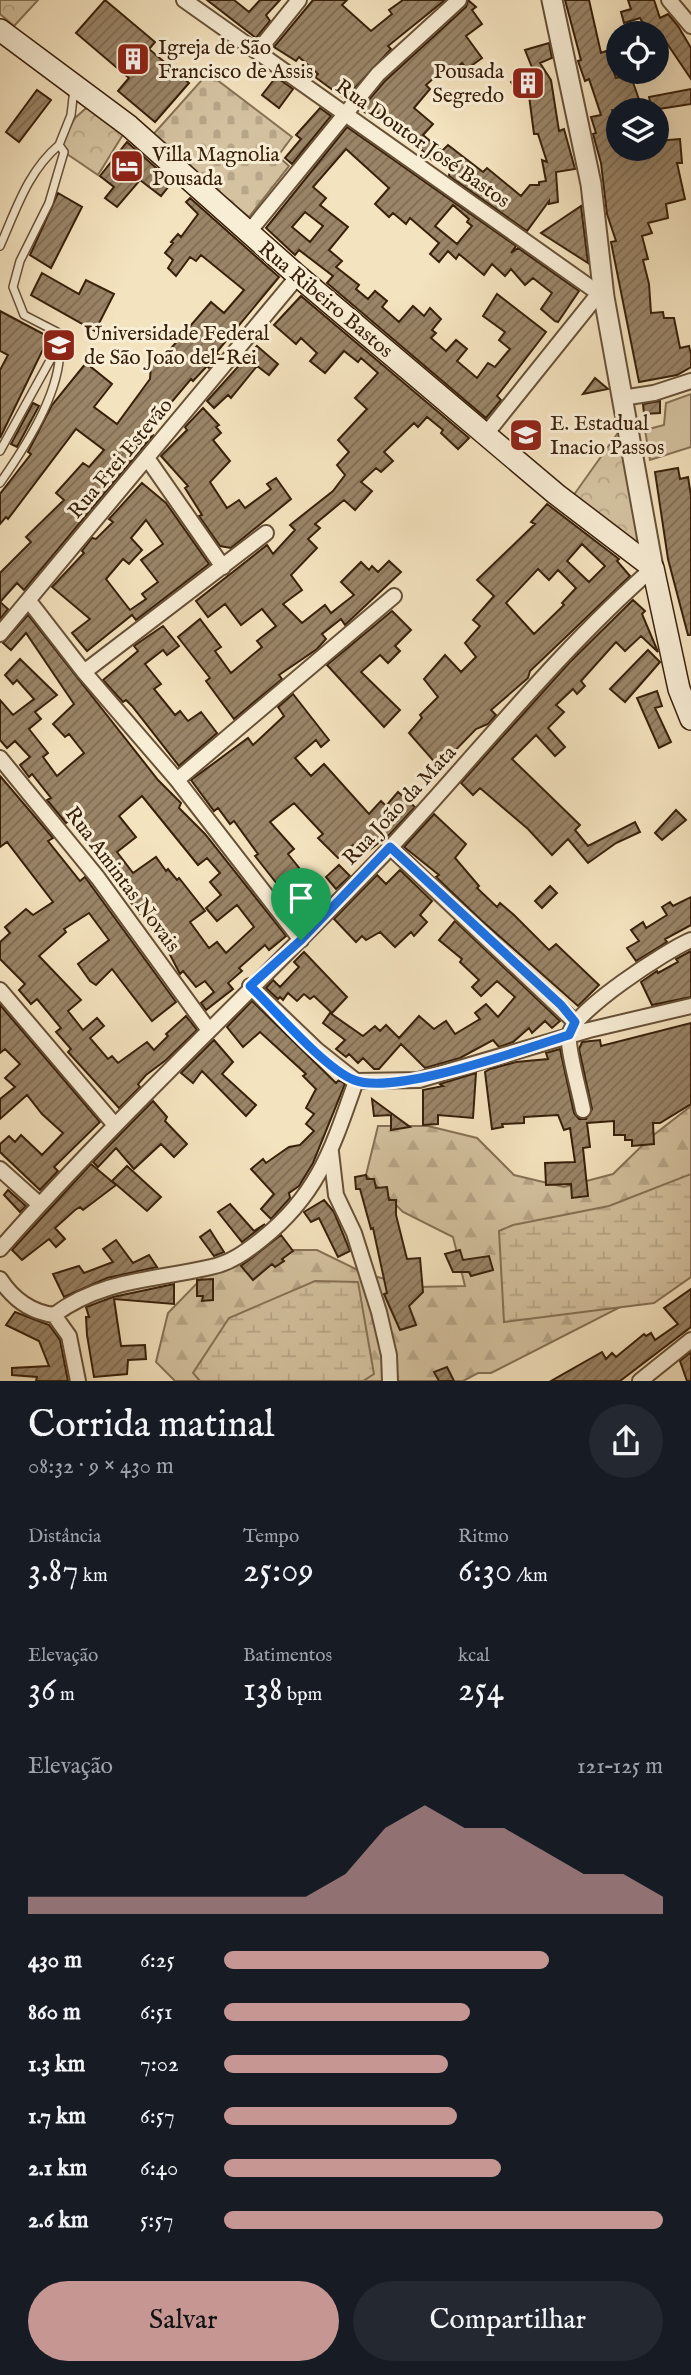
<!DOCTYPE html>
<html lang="pt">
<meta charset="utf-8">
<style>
body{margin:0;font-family:"IM FELL English",serif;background:#242831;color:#f1f3f6;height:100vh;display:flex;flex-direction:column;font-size:26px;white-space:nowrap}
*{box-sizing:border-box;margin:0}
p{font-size:23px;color:#9ea1a6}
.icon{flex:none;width:38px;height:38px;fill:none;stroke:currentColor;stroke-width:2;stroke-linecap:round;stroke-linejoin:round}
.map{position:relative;height:1381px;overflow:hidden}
.sheet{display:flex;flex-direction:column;background:#171b24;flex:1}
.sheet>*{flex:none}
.controls{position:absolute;left:606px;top:21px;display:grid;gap:14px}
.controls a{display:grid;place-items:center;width:63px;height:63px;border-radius:50%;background:#171b24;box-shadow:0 7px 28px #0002;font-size:35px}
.pin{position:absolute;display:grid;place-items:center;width:60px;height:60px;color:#fff;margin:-72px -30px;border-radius:50% 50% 50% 0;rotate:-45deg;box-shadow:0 0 7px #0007}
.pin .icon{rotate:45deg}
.round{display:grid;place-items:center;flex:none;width:74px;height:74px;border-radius:37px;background:#242831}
.headline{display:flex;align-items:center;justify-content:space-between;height:119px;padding:0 28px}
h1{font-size:38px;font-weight:600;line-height:52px}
.metrics{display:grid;grid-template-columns:repeat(3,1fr);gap:10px;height:119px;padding:7px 28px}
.metrics div{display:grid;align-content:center}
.metrics b{font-size:35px;font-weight:600}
.metrics small{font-size:19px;font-weight:400}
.metrics p{font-size:19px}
.chart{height:196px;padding:14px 28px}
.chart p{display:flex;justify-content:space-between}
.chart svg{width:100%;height:126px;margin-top:7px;fill:#c59692;opacity:.7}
.primary-button{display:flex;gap:14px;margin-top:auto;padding:14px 28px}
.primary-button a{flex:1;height:80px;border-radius:42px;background:#c59692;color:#111;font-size:28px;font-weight:600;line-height:80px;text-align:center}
.primary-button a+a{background:#242831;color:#f1f3f6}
ul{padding:0 28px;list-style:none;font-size:23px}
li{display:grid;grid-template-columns:112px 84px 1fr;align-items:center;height:52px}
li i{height:18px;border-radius:9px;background:#c59692}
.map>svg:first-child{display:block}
.green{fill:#d4c2a0;stroke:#867155;stroke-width:2}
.forest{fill:url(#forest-firs);stroke:#867155;stroke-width:2}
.wetland{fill:url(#wetland-marsh);stroke:#867155;stroke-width:2}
.cemetery{fill:url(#cemetery-stones);stroke:#867155;stroke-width:2}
.park{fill:url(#park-crowns);stroke:#867155;stroke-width:2}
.building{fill:url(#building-hatch);stroke:#38200a;stroke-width:2;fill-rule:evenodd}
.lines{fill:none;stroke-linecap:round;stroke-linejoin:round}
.service-casing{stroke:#675137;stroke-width:10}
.minor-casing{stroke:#675137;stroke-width:18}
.tertiary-casing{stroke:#675137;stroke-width:23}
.secondary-casing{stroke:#38200a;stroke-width:24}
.service{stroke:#f8edd5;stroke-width:7}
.minor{stroke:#f8edd5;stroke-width:14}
.tertiary{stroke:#f8edd5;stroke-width:19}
.secondary{stroke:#f8edd5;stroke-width:21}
.route-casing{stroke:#fff;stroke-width:14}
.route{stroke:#1a73e8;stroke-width:9}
.labels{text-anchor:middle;stroke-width:6;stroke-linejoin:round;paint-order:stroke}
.poi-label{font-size:21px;fill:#38200a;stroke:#f8edd5;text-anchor:start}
.street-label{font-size:21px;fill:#38200a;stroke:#f8edd5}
</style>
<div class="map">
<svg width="691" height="1381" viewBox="0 0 691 1381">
<defs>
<pattern id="forest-firs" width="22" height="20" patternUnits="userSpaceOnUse" patternTransform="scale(1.75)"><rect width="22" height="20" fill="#d4c2a0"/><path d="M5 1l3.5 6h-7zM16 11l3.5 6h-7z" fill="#b7a688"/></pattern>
<pattern id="wetland-marsh" width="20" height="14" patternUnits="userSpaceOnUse" patternTransform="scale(1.75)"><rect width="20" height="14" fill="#d4c2a0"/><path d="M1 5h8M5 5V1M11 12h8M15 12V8" fill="none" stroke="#b7a688"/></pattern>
<pattern id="cemetery-stones" width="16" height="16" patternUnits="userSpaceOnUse" patternTransform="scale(1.75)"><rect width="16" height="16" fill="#d4c2a0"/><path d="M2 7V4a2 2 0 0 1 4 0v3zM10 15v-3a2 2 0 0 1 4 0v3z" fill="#b7a688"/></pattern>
<pattern id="park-crowns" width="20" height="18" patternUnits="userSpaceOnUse" patternTransform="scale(1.75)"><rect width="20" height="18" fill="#d4c2a0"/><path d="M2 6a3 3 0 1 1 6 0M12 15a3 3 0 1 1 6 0" fill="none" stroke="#b7a688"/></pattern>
<pattern id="building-hatch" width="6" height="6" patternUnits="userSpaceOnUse" patternTransform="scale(1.75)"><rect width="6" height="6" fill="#9a8568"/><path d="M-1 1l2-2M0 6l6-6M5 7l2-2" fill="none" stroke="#7f6c54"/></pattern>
</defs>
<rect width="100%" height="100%" fill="#f4e3bf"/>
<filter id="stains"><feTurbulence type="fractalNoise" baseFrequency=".00286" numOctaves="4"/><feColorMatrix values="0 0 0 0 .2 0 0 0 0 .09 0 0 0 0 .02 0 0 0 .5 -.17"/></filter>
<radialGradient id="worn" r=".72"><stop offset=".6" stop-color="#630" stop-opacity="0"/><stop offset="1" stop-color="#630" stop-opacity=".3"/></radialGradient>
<path class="green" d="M691,394V447L650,460L645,430L664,425L666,403Z"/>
<path class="forest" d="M691,1106V1271L491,1373H478L463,1381H175L156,1362L168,1313L205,1275L255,1250H317L366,1274L416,1287L465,1286L453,1237L403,1212L366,1175L378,1126H428L477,1138L514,1175L564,1187L613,1174L651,1137Z"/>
<path class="wetland" d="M691,1174V1277L654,1303L504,1322L499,1231L513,1225L609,1206Z
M315,1281L358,1282L374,1374L363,1381H200L193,1373L229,1318Z"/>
<path class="cemetery" d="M208,73L292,137L278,156L289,166L249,217L151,137Z"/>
<path class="park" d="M0,0H38L14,26L0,14Z
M93,102L127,128L98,175L64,152L62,142L75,118Z
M620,430L640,535L637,542H624L573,496Z"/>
<path class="building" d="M105,0L155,42L149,49L189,83L155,122L118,91L129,78L76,33Z
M207,0H234L249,12L260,0H280L266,15L270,21L256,38Z
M313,0H347L342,5L371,31L392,14L389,10L403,0H445L388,46L391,49L345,99L315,77L318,74L299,57L296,61L274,47Z
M468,0L476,7L472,10L482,24L466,36L482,58L467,69L462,63L450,74L445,68L426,85L430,89L414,108L433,124L423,135L442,151L448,145L483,172L487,168L521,196L530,185H539V182L546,181L542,160L547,162L538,134H534L528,88L519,94L511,82L533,70L525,50L549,43L552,58L540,63L551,80L559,131L564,129L575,169L556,172L558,202L549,204V201L527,231L449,176L450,170L434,158L432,160L398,127L396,129L377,112L372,118L361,109L385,81L466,7Z
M565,0H589L601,53L606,51L616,78L630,74L641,105L625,110H612L616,127L609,129L615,149H656V141L680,139L682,163H677L685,199L666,204L668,218L648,223L652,233L642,236L648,259L643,260L649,284L651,313L663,312L664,318H674L680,348L689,346L691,354V367L677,375L639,382L611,242L616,241L607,214L601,163L593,134L596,133L591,117L601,115L589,79L585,81L578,61L581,60Z
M628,0H654L660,18L668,14L678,26L691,48V79L666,42L656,48V33H648L640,18L624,23L621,12L631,9Z
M276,77L293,89L279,108L262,95Z
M691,89V104L652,110L649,97Z
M37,90L51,100L19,142L6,132Z
M320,108L331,116L292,164L285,158L301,139L296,135Z
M347,127L516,246L511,253L518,248L579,291L558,322L555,321L541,309L552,293L533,278L525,285L511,269L505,276L492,264L484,275L459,254L456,259L448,251L439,262L430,254L439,243L410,218L406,224L393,213L389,217L375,204L389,188L346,149L313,187L326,198L320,205L348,227L329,250L342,261L336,267L359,285L356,289L368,299L375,291L387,301L382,307L399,322L413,306L424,316L430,308L441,319L432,330L436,333L431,338L446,351L456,340L467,349L457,361L477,378L488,363L495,367L510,349L499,340L505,332L483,316L497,294L546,332L497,396L501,400L486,418L327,283L333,276L299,250L295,255L266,228ZM453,205L469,219L467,222L472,226L457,244L435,226ZM305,212L323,226L310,242L292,227Z
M127,142L172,182L161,196L140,180L117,207L105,198L114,187L100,176Z
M58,193L82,207L51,268L30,255Z
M190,198L279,277L216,353L219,355L209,368L207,366L193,381L191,379L148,430L153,435L24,590L17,583L0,602L8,609L0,619V573L31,542L26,537L64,500L56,493L83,463L89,467L104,450L76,429L8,519L6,517L0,524V494L31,454L28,452L52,405L86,363L112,384L94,407L117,424L150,379L151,365L161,360L211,302L224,313L244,290L201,255L196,261L190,257L176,276L168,268L173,260L165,253L173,243L171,242L178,234L181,237L198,214L186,202Z
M581,206L588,263L541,233Z
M42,273L79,294L86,280L114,294L95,331L31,295Z
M301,296L469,438L458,449L441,433L443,430L427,417L418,427L414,423L384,452L393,461L381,472L376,468L361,482L372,491L355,510L344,500L315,524L320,528L308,539L317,548L291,575L302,590L283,604L302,623L325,605L331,613L354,595L341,582L361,562L369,570L372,566L378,572L389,561L401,572L345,625L341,619L322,634L326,639L317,649L279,675L282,679L234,719L206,681L210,678L178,637L200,619L221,647L215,651L231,673L262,647L257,641L276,626L262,609L241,625L225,604L208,617L196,601L267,545L273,554L295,530L290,525L333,491L345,475L337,465L349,452L338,440L367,409L355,398L378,373L361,358L358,362L344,351L325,373L310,361L317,353L301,338L296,344L274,325Z
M0,311L49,337L0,438V370L8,355L0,351Z
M257,346L278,364L269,375L257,366L231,398L228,395L214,408L207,401Z
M595,378L608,389L583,394Z
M660,401V413L644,414L643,404Z
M33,403L39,406L17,447L11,444Z
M203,408L219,425L216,427L221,433L213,440L230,461L210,482L227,508L239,500L245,508L271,489L267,484L276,478L291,499L231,548L220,546L199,516L202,515L185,488L188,486L161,456L187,430L185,427Z
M678,468L680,479L688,477L691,496V635H688L668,559L655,472Z
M142,483L166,503L209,564L136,620L132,615L87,651L72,633L90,619L52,587L84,553L82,551L92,538L96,539L113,522L109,519ZM146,520L163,544L141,560L158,582L142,594L146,599L130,610L106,579L123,559L129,564L142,550L131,538Z
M547,504L619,559L617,561L630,576L530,671L528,678L491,710L496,715L488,724L476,729L439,767L409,733L422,718L420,715L438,697L424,679L445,655L461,672L476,657L465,643L480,626L473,620L494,596L477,580L535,524L531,522ZM582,544L605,566L589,582L567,561ZM538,569L549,580L558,570L576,588L562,603L564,605L534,634L506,603Z
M633,600L645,611L642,614L658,652L641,636L625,651L616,642L581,681L585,686L577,694L573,689L556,705L564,712L548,728L565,747L555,756L536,735L512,759L580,825L575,830L588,846L635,822L640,832L616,843L588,863L568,839L552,855L528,829L480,788L473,795L461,783L570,662Z
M392,611L411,630L395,646L400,651L388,663L380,655L361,672L400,710L384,727L327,665Z
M28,615L158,780L181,803L179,808L205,834L286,936L269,950L265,945L239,968L242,971L228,983L233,989L206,1010L201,1003L214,992L205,981L196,987L183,971L180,974L165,945L129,900L130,897L118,881L116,882L69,820L66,823L47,800L51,798L32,774L29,777L20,765L30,757L15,741L7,748L0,740V700L13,715L34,699L17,680L13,684L5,675L20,659L57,695L35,712L41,719L29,729L48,753L43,757L57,776L84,753L69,734L65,737L53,724L74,704L26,633L11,650L3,643ZM142,796L198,865L207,858L220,873L210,882L221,895L206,908L217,921L237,905L254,927L226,953L217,942L209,948L190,922L205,911L179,878L177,880L168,869L166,871L156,857L133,873L117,852L136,837L119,816Z
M163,626L179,646L167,655L163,650L145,664L161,684L154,689L175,715L180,711L188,721L201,712L217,733L179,766L132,706L126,700L123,702L103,680L138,651L134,646Z
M648,650L660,662L625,702L610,689Z
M657,691L662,706L655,708L671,742L659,748L637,698Z
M293,694L329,740L321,747L316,740L295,758L311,776L324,764L369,814L381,801L386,806L398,792L415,807L390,834L363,855L353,845L338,858L318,838L323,834L294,803L270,822L294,849L288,854L300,869L295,873L318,901L307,910L299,899L293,904L255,856L258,854L234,821L230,824L218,808L214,811L191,780L248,738L253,745L284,716L278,707Z
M0,776L53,838L48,841L80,881L85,877L90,884L176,1002L152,1021L112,969L96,985L90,981L78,964L109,940L89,913L64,929L66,932L39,956L81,1000L68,1011L83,1030L97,1018L104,1026L90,1038L108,1059L112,1056L118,1063L147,1042L154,1050L168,1036L166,1034L186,1016L197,1030L166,1060L146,1075L138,1084L140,1087L119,1108L68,1052L71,1049L56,1032L61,1028L37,999L31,1004L19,990L25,984L0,959V942L10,933L5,927L26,909L33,915L53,902L7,842L0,847Z
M676,810L686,820L662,840L655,833Z
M434,814L466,844L455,858L479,886L477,888L497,907L500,903L514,915L549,950L556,944L599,985L578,1006L481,920L436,877L439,875L404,847Z
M339,865L350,876L336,889L326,877Z
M400,870L432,901L420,915L427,922L414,936L411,932L395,947L380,932L366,940L362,936L356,942L334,919L377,875L386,884Z
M550,886L557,893L542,908L535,901Z
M691,897V925L665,939L667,942L636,961L627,948L639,941L631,930L643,922L646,928L667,915L662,907L670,902L673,906Z
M455,921L560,1021L552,1028L545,1021L532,1033L529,1028L513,1042L499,1047L493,1040L460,1058L425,1068L401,1044L379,1069H374L363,1058L358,1063L349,1054L346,1057L336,1049L345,1040L323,1023L330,1013L363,1036L375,1026L380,1031L386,1025L399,1038L419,1016L434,1029L446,1021L455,1034L480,1019L475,1013L486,1004L498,1017L515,997L497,981L481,996L472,987L479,980L460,962L462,959L439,940Z
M691,951V997L652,1005L641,982L657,971L658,973L678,962L676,959Z
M304,952L347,997L332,1013L314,996L310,999L304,994L297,1001L288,993L283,1000L280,997L278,999L266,988L273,980L280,987L299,967L294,962Z
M252,1001L336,1083L339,1080L345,1084L313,1163L299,1186L289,1193L290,1198L271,1219L261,1209L274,1194L251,1169L263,1159L266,1163L289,1147L300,1145L314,1131L306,1124L314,1114L306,1108L316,1089L303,1076L306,1074L260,1032L243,1047L227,1027Z
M0,1005L100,1122L54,1167L58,1171L40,1190L0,1152V1144L9,1136L15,1142L21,1135L42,1155L63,1133L42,1114L27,1095L0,1119V1099L15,1087L5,1078L20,1064L5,1049L0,1053Z
M691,1023V1104L660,1123H653L654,1144L632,1146V1140H625V1135H614V1121L587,1123L590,1147L583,1148L588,1196L572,1198L571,1184L546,1185L545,1163L575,1162L570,1128L564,1130L558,1115L524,1117V1123L502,1124L503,1127L492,1129L485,1072L490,1069L516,1062L548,1059L546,1053L560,1049L574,1113L579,1119H586L592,1109L579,1049L582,1042L600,1040L601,1046Z
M214,1040L233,1062L222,1074L256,1105L246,1116L202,1071L193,1083L181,1073Z
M476,1073L473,1118L438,1115V1124L423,1125V1090L443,1086L440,1084Z
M372,1099L410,1127L391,1130V1115L374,1116Z
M153,1101L167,1117L165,1121L187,1144L174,1157L161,1144L134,1169L116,1148L98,1167L93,1162Z
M91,1164L116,1185L83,1210L80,1207L75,1210L55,1228L65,1239L56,1247L49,1239L22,1260L12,1250Z
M127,1166L161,1197L147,1211L112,1181Z
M366,1175L367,1179H374L376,1188L387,1187L389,1200H396V1215L407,1259L420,1258L423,1292L409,1306L416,1325L400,1330L384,1294L387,1293L373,1228L371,1229L360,1189H356L355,1177Z
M8,1190L26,1206L20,1212L4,1195Z
M324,1200L334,1212L350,1251L338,1257L319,1218L311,1222L304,1212Z
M230,1204L254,1231L265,1224L242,1242L218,1212Z
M210,1230L224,1252L214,1256L200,1237Z
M281,1235L293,1251L282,1259L284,1261L275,1267L272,1264L253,1280L241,1266Z
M116,1240L133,1263L149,1255L157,1267L107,1278L64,1297L53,1274L79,1266L84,1273L113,1262L103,1249Z
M460,1250L463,1260L489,1256L493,1270L471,1276L469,1272H453L445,1254Z
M213,1279V1300L202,1301L203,1296H197V1280Z
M174,1284V1304L114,1299L121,1346L145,1345L146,1359L128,1360L127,1374L94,1377L87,1335L86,1317H89L86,1307L113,1297Z
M691,1289V1327L620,1381H551L602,1352L606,1359L612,1353L616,1357L644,1334L646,1336L651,1333L655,1340L678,1324L664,1308Z
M15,1312L49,1325L60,1340L68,1381H36L37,1377L12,1375V1368L49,1366L39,1341L6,1325Z
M691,1352V1381H687L680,1361Z
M447,1367L454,1381H439L434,1372Z"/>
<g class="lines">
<g class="service-casing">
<path id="service" d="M0,246C16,210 28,171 59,145
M0,451L58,346
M0,483C26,446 71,378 57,332L24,315L13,287L20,261L49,203L64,152L59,145L71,115L74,89"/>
</g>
<g class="minor-casing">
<path id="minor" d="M184,0L604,297
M669,0L691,26
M258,51L299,0
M248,233L378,74L459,0
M622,398L654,393L691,381
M486,434L600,292
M147,458L223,567
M29,601L84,672L177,780L301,940
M0,634L298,276
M84,672L266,533
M0,758L98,878L208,1029
M177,780L394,596
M390,847L575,1022
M250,986L317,1050L356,1081L419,1080L589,1030L691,1006
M0,990L114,1124
M583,1110C580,1093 567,1049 569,1035C573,1011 667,950 691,940
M331,1152L336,1195L354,1233L379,1312L389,1355L390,1381
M0,1169L39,1204
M0,1249C123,1110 260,984 388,850C476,756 556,653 653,568
M0,1279C13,1299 31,1312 54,1315L69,1336L78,1381
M54,1315C102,1279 156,1280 211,1267C231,1263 247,1251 262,1239C319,1194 333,1146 356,1081
M640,1381L691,1340"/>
</g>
<g class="tertiary-casing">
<path id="tertiary" d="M552,0L591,184L604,297L653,568"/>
</g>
<g class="secondary-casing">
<path id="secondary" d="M0,30L129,126L298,276L556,494L653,568L679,689L691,719"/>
</g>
<use href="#service" class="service"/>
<use href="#minor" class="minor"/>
<use href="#tertiary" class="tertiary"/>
<use href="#secondary" class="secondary"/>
</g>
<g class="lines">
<g class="route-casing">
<path id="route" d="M390,847L561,1005L575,1022L569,1035C523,1049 395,1096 354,1080C324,1068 275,1010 250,986L301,940Z"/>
</g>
<use href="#route" class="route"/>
</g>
<defs>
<g id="building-square" transform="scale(1.75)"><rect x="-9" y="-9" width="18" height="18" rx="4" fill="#8f2418" stroke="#f8edd5"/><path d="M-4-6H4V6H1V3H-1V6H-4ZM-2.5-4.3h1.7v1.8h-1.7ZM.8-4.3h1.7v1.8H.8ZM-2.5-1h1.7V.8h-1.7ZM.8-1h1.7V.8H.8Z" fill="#fff"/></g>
<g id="hotel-square" transform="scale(1.75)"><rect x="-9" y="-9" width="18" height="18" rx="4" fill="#8f2418" stroke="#f8edd5"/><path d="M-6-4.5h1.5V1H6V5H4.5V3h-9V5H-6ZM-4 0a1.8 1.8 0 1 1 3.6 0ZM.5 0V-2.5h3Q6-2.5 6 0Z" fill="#fff"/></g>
<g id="university-square" transform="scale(1.75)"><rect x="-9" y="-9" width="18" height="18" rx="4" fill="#8f2418" stroke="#f8edd5"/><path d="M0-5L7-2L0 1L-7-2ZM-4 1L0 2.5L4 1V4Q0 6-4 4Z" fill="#fff"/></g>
<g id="school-square" transform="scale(1.75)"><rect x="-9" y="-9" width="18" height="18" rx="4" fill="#8f2418" stroke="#f8edd5"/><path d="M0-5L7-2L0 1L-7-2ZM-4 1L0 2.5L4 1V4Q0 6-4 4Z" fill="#fff"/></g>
</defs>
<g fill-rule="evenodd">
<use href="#building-square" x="133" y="59"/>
<use href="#building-square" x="528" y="83"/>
<use href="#hotel-square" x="127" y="166"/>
<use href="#university-square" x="59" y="345"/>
<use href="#school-square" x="526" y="435"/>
</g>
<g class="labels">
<g class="poi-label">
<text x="158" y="54">Igreja de São<tspan x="158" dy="24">Francisco de Assis</tspan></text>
<text x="504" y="78" text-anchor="end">Pousada<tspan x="504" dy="24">Segredo</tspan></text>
<text x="152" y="161">Villa Magnolia<tspan x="152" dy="24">Pousada</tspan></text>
<text x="84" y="340">Universidade Federal<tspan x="84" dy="24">de São João del-Rei</tspan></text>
<text x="550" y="430">E. Estadual<tspan x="550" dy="24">Inacio Passos</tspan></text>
</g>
<g class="street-label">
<text transform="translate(423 143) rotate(35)" y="7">Rua Doutor José Bastos</text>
<text transform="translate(326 299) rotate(40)" y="7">Rua Ribeiro Bastos</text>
<text transform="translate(120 458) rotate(-50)" y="7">Rua Frei Estevão</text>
<text transform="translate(399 805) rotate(-47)" y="7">Rua João da Mata</text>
<text transform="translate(123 879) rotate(53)" y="7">Rua Amintas Novais</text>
</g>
</g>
<rect width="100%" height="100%" filter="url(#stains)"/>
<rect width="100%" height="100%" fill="url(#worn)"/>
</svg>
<div class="controls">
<a><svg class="icon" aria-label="locate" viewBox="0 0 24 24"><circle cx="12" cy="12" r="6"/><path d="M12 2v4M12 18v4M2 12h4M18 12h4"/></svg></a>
<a><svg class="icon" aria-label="layers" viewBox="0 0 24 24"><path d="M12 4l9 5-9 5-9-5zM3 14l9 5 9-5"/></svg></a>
</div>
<div class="pin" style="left:301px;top:940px;background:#1e9e55"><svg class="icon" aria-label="arrive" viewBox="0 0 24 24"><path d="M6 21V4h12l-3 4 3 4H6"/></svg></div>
</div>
<section class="sheet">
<div class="headline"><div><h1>Corrida matinal</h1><p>08:32 · 9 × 430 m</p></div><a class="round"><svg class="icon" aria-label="share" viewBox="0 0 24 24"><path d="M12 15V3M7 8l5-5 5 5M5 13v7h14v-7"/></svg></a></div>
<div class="metrics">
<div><p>Distância</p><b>3.87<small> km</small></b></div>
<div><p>Tempo</p><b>25:09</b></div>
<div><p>Ritmo</p><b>6:30<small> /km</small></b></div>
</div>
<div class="metrics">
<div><p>Elevação</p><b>36<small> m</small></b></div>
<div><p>Batimentos</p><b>138<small> bpm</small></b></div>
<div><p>kcal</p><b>254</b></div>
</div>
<div class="chart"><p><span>Elevação</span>121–125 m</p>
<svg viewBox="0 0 160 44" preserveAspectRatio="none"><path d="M0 44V38L10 38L20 38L30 38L40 38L50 38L60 38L70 38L80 30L90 14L100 6L110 14L120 14L130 22L140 30L150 30L160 38V44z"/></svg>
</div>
<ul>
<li><b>430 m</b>6:25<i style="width:74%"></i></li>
<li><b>860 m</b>6:51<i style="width:56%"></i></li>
<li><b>1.3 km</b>7:02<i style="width:51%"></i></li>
<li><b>1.7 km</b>6:57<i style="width:53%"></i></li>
<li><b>2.1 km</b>6:40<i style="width:63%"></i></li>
<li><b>2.6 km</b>5:57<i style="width:100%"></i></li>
</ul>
<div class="primary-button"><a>Salvar</a><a>Compartilhar</a></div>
</section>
